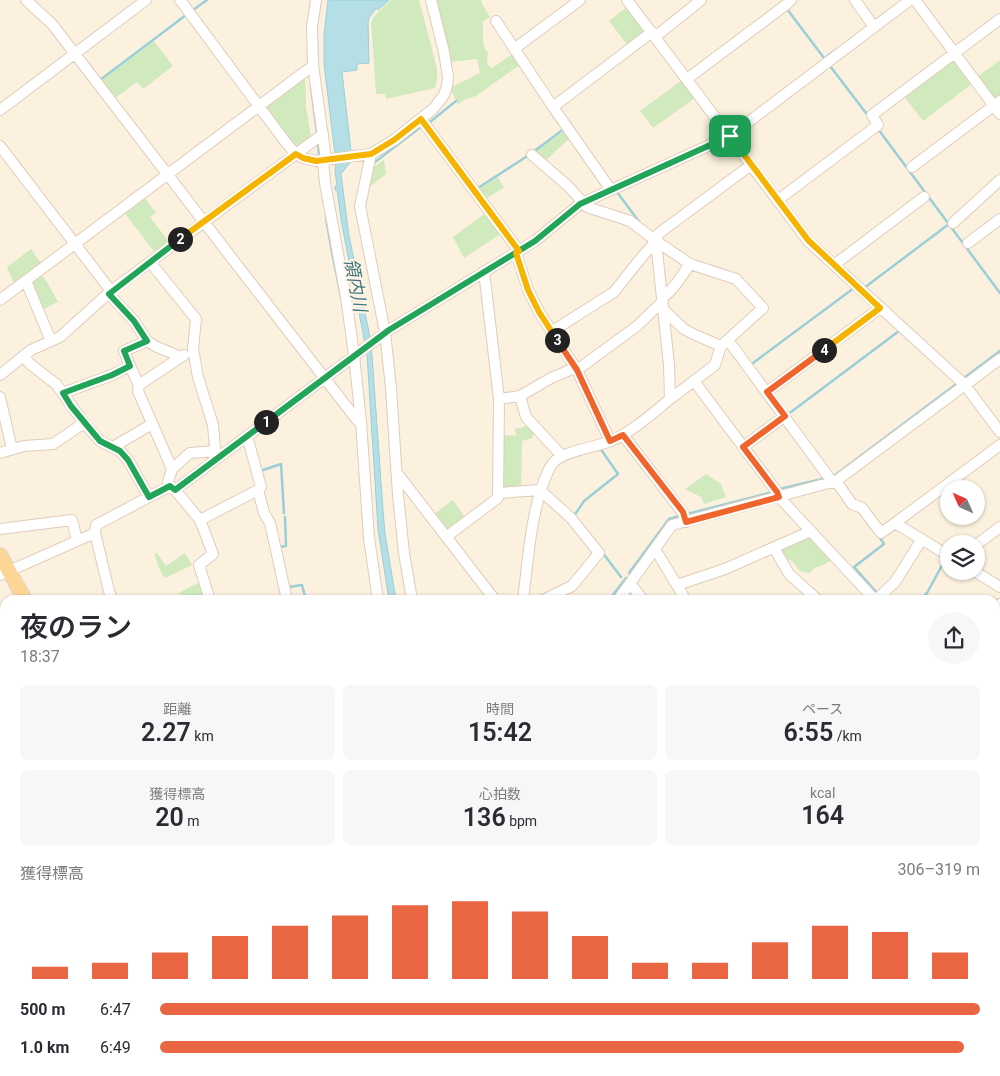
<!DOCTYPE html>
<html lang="ja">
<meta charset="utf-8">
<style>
body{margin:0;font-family:Roboto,"Noto Sans JP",sans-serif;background:#f7f7f7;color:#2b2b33;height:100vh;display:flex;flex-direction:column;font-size:19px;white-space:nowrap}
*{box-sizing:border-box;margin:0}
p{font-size:16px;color:#7c7c81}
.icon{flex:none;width:28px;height:28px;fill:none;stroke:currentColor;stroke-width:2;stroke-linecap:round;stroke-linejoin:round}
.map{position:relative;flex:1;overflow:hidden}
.details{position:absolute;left:0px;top:595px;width:1000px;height:481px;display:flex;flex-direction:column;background:#fff;border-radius:15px 15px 0 0;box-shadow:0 1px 4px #0004}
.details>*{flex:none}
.needle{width:32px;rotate:315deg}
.controls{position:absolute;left:940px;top:480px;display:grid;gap:10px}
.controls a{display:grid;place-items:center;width:45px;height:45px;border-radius:50%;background:#fff;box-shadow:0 1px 4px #0004;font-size:25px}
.pin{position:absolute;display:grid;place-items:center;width:42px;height:42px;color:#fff;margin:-21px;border-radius:10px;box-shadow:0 2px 8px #0006}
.km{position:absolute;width:25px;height:25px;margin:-12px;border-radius:50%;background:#222;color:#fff;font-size:14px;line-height:25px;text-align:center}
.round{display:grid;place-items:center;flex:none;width:52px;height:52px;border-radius:26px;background:#f7f7f7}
.headline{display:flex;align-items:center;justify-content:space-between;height:85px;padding:0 20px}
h1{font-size:28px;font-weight:600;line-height:38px}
.stats{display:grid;grid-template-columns:repeat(3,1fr);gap:8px;height:85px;padding:5px 20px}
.stats div{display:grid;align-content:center;border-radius:8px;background:#f7f7f7;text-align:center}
.stats b{font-size:25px;font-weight:600}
.stats small{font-size:14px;font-weight:400}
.stats p{font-size:14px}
.chart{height:140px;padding:10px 20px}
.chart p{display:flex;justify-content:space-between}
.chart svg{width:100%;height:90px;margin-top:5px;stroke:#ea6541;stroke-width:6}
ul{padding:0 20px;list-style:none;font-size:16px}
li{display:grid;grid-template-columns:80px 60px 1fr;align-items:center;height:38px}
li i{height:12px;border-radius:6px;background:#ea6541}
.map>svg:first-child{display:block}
.industrial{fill:#eae2db}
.green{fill:#d0eabe}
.water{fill:#b4dfe6;stroke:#9acfd8}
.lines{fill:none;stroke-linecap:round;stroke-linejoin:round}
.stream{stroke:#9acfd8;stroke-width:2.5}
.minor-casing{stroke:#e0ccbb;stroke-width:12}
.major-casing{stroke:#ddd6d3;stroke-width:16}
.minor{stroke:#fff;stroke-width:10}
.major{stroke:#fdd695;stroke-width:14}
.split-1-casing{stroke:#fff;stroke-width:10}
.split-2-casing{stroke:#fff;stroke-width:10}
.split-3-casing{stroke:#fff;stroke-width:10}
.split-4-casing{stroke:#fff;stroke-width:10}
.split-5-casing{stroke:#fff;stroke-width:10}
.split-1{stroke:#22a559;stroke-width:6}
.split-2{stroke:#22a559;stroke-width:6}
.split-3{stroke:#f5b400;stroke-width:6}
.split-4{stroke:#f0652b;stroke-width:6}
.split-5{stroke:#f5b400;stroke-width:6}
.labels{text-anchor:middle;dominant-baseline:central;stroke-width:4;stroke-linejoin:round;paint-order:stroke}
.water-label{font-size:18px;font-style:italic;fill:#3d7680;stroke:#fff5e6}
</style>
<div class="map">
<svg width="1000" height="1076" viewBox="0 0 1000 1076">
<rect width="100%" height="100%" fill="#fcf1df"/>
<path class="industrial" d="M1000 608V736L995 732V611Z"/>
<path class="green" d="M391 0H419L437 68V79L435 88 386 99 385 94H376L371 22 375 15Z
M436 0H481L482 4 490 17 483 21V41L484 47 488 53 487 64 492 68 514 53 521 64 476 96 466 99 458 104 451 90 452 87 480 73 477 59 450 62Z
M627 7 647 34 629 47 609 21Z
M154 41 173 66 143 89 137 82 114 99 101 81Z
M952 57 973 83 923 121 903 95Z
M1000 60V99L997 101 977 77Z
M305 75 306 106 311 138 297 149 292 143 263 105Z
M682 80 695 98 653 128 640 111Z
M566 130 571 137 544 162 533 153Z
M384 160 386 174 367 189 370 170Z
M498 177 504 188 486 198 479 189Z
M143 196 156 213 150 217 170 243 156 254 123 211Z
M487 212 502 233 464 258 453 237Z
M31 249 42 265 14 284 7 267Z
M41 274 47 282 58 302 40 311 28 284Z
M530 425 537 433 533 435V438L522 441 521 490 502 491 501 435 520 436 516 435 515 429Z
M706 474 721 484 726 497 704 504 701 497 685 489Z
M453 500 464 516 445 531 433 515Z
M809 535 832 559C826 566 814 565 810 573L800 571 793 562 783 556 779 551Z
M157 553 166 566 185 553 192 565 165 578C159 572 158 563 154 554Z
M201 581 207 600H184L179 593Z"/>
<path class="water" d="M328 0H389L378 10 376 8 369 18 368 23 369 63 357 64V70L342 72 352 160 341 174 349 236 369 332 372 355 383 510 385 534 396 600H389L378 529 367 354 342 225 337 190H335V186H337L335 171 336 162 324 64V35Z"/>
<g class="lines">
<path class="stream" d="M787 9 824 58
M193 10 207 0
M827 56 839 48
M830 66 869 117
M100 80 186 15
M311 86 317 133
M430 122 456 101
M878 129 1000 293
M318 144 319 154
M533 152 564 129
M375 162 422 126
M478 188 529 155
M617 192 640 223
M326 218 332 252 342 301
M864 288 949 224
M753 363 854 288
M964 378 1000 351
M791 412 899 331
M260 471 281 464 284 513
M834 476 955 385
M780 489 826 478
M687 514 773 492
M574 516 584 501 618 474 600 448
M279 547 286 546 285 517
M602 552 621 577
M629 573 669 519 680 516
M289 587 302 585 306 600
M878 594 854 567 884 544 880 538
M609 600 626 578
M920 600 927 593 946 558
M0 987 5 993
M0 1047 5 1043
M64 1071 67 1076
M703 1071 706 1076
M994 1071 998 1076
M319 1076 345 1071"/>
<g class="minor-casing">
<path id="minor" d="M26 0 52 24 244 274 357 420 361 422
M180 0 287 144 296 154 303 158 316 161 371 154 394 140 433 109 444 95 447 86 448 77 444 52 431 0
M316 0 312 27 313 65 326 159
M627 0 808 241 965 385 1000 432
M855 0 874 27
M915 0 1000 114
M496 21 553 107 611 190
M655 37 701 0
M514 49 580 0
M687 79 787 4 791 0
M553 107 652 32
M0 110 146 0
M421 119 519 251
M0 146 111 291
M371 154 360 206 385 332 391 388 398 495 404 553 412 600
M532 155 568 186 587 207 630 221 656 241 690 264 736 279 763 308 721 346 693 334 684 329 664 310
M323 160 325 183 346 297 354 355 361 422 369 538 378 600
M912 167 1000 101
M778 200 878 125 872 115 1000 19
M953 223 1000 180
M968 243 1000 219
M516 253 528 290 539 312 577 370 610 441
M150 262 196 319 193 349 198 377 213 425 216 459
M834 265 924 197
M26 281 51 341
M109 294 134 321 147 341 157 347 181 357
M662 298C674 290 682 275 690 264
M0 300 303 73 313 66
M551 332 614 292 641 258 656 241 658 234 751 165
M728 340 833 483
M23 356 30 364 56 384 84 423
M130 366 124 351 147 341
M577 370 637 326 663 301
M0 375 31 350 60 337 111 291 323 134
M694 381 777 492 779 497 875 600
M139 385 184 355
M767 392 880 308
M63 393 112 375 130 366 139 385 138 391 172 469
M520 396 526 417 562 456
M0 397 12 449
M499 399 520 396 551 378 575 368
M670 399 715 365 721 346
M623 435 683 513 686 522
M247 436 261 487 258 490 264 513 270 523 287 600
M113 447 152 424
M743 447 785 416
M0 453 24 446 53 444 84 423 100 441 120 451 128 460 149 497
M397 473 495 600
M836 481 852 504 862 508 881 533 895 523 1000 445
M170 486 168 482 172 469 190 453 215 451
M175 490 200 520 213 554 199 565 210 600
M498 493 540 490 571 518 599 553 572 586 543 600
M200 520 258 490
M895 523 949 556
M0 529 72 520 77 540
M95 533 109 591 112 600
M446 537 498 498 499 399 484 271
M976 545 1000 527
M774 548 789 574 818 600
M655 549 684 597 681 600
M974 571 1000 587
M0 575 95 533 96 525 170 486 175 490 389 330 535 241 580 204 730 136 910 0
M630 583 643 600
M677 585 725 569 811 531
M523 600C528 560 531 512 546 476 548 471 550 466 554 462 564 451 596 447 611 441 632 432 653 413 670 399L669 365 656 241
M618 600 672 525 836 481 1000 359
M876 600 895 582 922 539
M995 607 1000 604
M0 691 5 687
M995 738 1000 742
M0 788 5 784
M0 793 5 800
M995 850 1000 849
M995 879 1000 885
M0 1056 5 1052
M199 1071 202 1076
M354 1071 356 1076
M428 1071 430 1076
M503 1071 505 1076
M533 1071 535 1076
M557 1071 561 1076
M850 1071 853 1076
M264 1076 273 1071
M386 1076 397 1071
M687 1076 693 1071"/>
</g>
<g class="major-casing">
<path id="major" d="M0 555 25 600
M290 1071 293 1076"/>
</g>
<use href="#minor" class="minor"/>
<use href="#major" class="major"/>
</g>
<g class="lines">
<g class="split-1-casing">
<path id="split-1" d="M266 422 389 330 535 241 580 204 730 136"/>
</g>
<g class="split-2-casing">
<path id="split-2" d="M180 239 109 294 134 321 147 341 124 351 130 366 112 375 63 393 71 406 100 441 120 451 128 460 149 497 170 486 175 490 266 422"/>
</g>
<g class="split-3-casing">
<path id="split-3" d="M180 239 296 154 303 158 316 161 371 154 394 140 421 119 519 251 516 253 528 290 539 312 557 340"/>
</g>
<g class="split-4-casing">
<path id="split-4" d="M557 340 577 370 610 441 623 435 683 512 686 522 779 497 777 492 743 447 785 416 767 392 824 350"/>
</g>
<g class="split-5-casing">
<path id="split-5" d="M730 136 808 240 880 308 824 350"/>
</g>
<use href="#split-1" class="split-1"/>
<use href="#split-2" class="split-2"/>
<use href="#split-3" class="split-3"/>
<use href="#split-4" class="split-4"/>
<use href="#split-5" class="split-5"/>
</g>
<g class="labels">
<g class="water-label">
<text transform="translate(356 285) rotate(79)">領内川</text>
</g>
</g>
</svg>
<div class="controls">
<a><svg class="needle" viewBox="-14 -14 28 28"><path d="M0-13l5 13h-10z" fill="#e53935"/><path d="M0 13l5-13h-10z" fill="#7c7c81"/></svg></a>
<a><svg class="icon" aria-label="layers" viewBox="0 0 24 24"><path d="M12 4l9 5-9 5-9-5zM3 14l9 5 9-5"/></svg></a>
</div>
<div class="pin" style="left:730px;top:136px;background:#1e9e55"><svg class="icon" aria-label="arrive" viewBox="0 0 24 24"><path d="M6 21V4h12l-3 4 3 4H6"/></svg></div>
<b class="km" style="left:266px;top:422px">1</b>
<b class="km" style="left:180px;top:239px">2</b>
<b class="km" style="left:557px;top:340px">3</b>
<b class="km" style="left:824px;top:350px">4</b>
<section class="details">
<div class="headline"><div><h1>夜のラン</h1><p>18:37</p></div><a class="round"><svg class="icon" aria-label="share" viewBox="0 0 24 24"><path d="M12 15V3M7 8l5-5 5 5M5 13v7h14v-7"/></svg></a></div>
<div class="stats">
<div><p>距離</p><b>2.27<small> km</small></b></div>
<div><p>時間</p><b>15:42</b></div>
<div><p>ペース</p><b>6:55<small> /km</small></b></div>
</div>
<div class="stats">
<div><p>獲得標高</p><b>20<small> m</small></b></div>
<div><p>心拍数</p><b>136<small> bpm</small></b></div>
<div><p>kcal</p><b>164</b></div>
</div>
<div class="chart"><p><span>獲得標高</span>306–319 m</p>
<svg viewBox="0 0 160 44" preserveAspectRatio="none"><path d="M5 44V38M15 44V36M25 44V31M35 44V23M45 44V18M55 44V13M65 44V8M75 44V6M85 44V11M95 44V23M105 44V36M115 44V36M125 44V26M135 44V18M145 44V21M155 44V31"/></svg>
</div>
<ul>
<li><b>500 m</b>6:47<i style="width:100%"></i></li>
<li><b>1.0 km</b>6:49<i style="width:98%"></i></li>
</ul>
</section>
</div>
